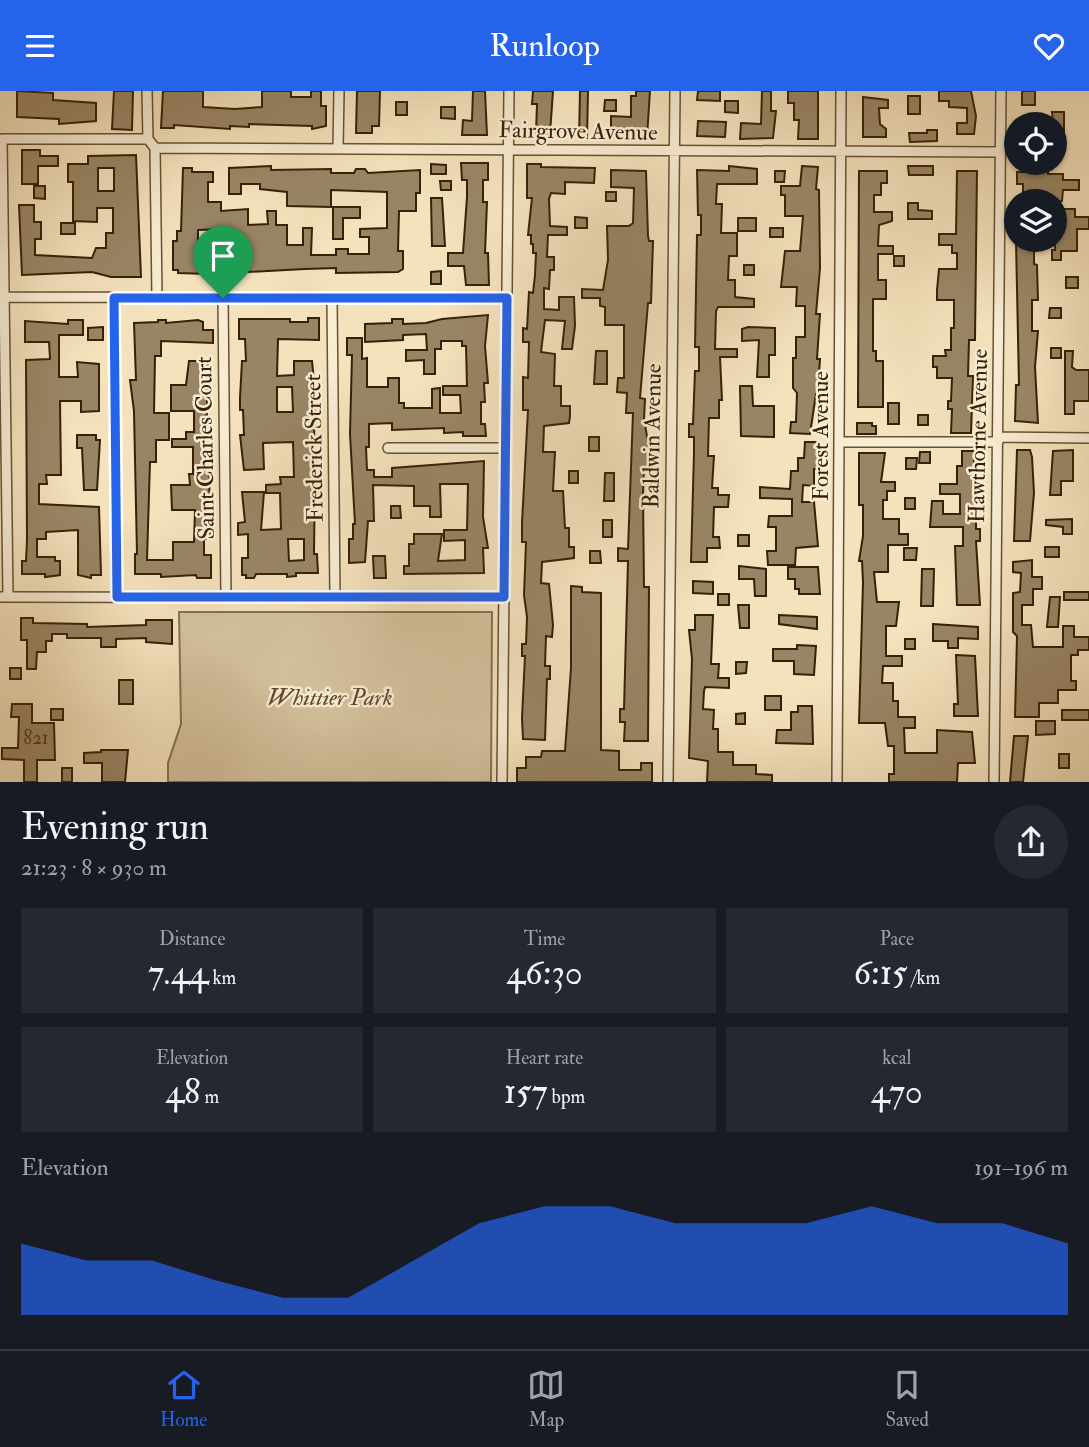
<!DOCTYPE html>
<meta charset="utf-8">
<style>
body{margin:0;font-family:"IM FELL Double Pica",serif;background:#242831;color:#f1f3f6;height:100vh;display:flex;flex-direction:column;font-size:26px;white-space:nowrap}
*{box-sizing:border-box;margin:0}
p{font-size:23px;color:#9ea1a6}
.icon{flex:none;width:38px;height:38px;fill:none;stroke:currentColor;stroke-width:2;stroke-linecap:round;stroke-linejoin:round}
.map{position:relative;height:691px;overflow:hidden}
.drawer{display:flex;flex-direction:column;background:#171b24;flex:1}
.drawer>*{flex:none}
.tools{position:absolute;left:1004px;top:21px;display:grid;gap:14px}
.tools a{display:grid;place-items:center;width:63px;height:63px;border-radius:50%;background:#171b24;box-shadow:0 2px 5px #0004;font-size:35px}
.pin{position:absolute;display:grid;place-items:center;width:60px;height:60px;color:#fff;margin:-72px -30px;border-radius:50% 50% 50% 0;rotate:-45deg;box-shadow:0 0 7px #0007}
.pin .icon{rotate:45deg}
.round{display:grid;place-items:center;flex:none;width:74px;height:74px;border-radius:37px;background:#242831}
.head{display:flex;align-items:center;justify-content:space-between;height:119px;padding:0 21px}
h1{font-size:38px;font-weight:600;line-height:52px}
.metrics{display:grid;grid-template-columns:repeat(3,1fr);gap:10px;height:119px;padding:7px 21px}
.metrics div{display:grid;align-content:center;border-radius:0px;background:#242831;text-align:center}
.metrics b{font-size:35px;font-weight:600}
.metrics small{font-size:19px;font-weight:400}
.metrics p{font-size:19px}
.chart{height:196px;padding:14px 21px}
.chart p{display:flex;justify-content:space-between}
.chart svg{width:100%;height:126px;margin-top:7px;fill:#2563eb;opacity:.7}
header{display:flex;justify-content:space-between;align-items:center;height:91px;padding:0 21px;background:#2563eb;color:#fff;font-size:32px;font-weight:600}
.tabs{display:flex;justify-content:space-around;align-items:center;height:98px;border-top:2px solid #363941;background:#171b24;font-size:19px;color:#9ea1a6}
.tabs a{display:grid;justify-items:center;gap:4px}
.tabs .active{color:#2563eb}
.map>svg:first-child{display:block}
.green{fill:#d4c19d;stroke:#857152;stroke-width:2}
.building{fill:#998565;stroke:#362106;stroke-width:2;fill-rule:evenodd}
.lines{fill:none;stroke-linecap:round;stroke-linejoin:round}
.street-casing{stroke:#665134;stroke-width:12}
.street{stroke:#f8ecd3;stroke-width:9}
.route-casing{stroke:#fff;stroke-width:14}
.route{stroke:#2563eb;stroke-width:9}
.labels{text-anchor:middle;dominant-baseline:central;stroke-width:5;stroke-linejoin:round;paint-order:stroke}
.number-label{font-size:19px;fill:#4f3a1e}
.street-label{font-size:23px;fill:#362106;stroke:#f8ecd3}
.park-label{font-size:23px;font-style:italic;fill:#5e492c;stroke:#f8ecd3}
</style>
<header><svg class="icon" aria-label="menu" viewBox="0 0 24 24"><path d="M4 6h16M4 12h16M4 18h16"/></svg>Runloop<svg class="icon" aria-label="heart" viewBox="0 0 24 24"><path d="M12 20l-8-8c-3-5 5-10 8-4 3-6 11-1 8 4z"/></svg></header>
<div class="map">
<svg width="1089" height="691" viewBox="0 0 1089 691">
<rect width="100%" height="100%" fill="#f4e2bc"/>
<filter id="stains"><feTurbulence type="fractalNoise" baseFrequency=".00286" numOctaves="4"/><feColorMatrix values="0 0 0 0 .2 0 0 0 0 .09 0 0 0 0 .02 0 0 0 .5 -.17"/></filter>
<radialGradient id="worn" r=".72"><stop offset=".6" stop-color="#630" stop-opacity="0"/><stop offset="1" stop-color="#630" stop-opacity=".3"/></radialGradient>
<path class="green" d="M179 521H492L491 691H168V672L181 633Z"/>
<path class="building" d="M17 0 53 2V9L96 12V30L59 33V28L17 26Z
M114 0H133L132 39 112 38Z
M163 0H203V16L235 18 262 16V0H291V6H311V0H321V15H326V35L312 38V35L249 33V36L230 35V38L174 34V37H161Z
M357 0H380L379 35H372V42H356Z
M473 0H485L487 44H462L463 29 472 30Z
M533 0H553L550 43 536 42 537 13H532Z
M580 0H588L587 47H579Z
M636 0H650L647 46H628V39L611 38V25L631 26V5H636Z
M698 0H720V10L697 9Z
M762 0H771V20H776L773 47 740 48 741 32 761 33Z
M788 0H818V48H798L799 29H794V12H788Z
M939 0H971L976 25 974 43H957V32H967V17L949 16V10H939Z
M1022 0H1035V14H1022Z
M908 5H920V23H908Z
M863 6 888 9V17H879L880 33 886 38V46H863Z
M605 9H616V20H604Z
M725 10H738V22L725 21Z
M396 11H407V24H396Z
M441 16H455V28L441 27Z
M1052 21H1064V53H1055Z
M698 30 726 31 725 46 697 45Z
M927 39H937V50L910 51 909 42H927Z
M22 59H40V65H58V75H38V93H22Z
M136 64 141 186H111L92 181 22 184 19 114H34V131H41V148H35V164L92 167 96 157H106V142H113V117H97V131L73 130V91H68V73H88V65ZM98 77H114V100H98Z
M461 72H488V89H483V111H487L485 162H488L489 194H466L464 175H448V162H463L467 106V89H462Z
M1048 72V83H1063V89H1079V99H1063L1062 110H1023V93H1017V81H1025V73Z
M431 73 446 74V83H431Z
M527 73H541V76L595 77 594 92 565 91V103L551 102 549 108 550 135 567 136V144H548L547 166H554V179H550L549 198 544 197V218L559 219V206H574L575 235 572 258H562L565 230 545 229 541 261 555 263 554 295H561V315H570V325L569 332 544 335 543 361H555L553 400H563L565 437H569V456H574V467L542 471 541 492 549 493 553 534 552 546 546 545 545 575H550V588H547L545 649 523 648 522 627 525 565H522V553H526L527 526 524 504 526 451H522V432L528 319H523V286L528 287 529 251H523V237L527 238 529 201 533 202 535 184 536 162H533V153H531V144H528L532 107H527Z
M271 75V79L331 78V82H354L356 78H365L368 82 420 79V102H416V120H399L398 160H403V178L398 181 336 182V177L305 178 210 183 178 182V179H173V150H177V140H181L183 77H192V81H213V91H208V111H221V120L248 118V134L268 133 267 120H276V134H287V154H303V137H312L311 164H336V158H348V163H369V146H360V138L387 137V101L331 99V116L287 115V101L260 98V93H241V103H229V77ZM231 138V160L198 157V139Z
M729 75 757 78V93H717L716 113H722L721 142H737V165H729L728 189H735V206L754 208V216H718L716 220 715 258H737V266H720L722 309H719V327H709L708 365H714L712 397H718V404H729L728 416H714L713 446H719L720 457H707V471H691L694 361V346H689V333H693L695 280H699V256H695L697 144H701V124H698L697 79 729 80Z
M802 75 818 76 816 98 819 99 820 177 816 223H820L817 268H820L819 283 810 343 790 342 791 331H796L797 302 793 297V267H796V246H805V215H796L797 196H781L785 160H800L803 125H785V104H781V95H800Z
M908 75H933V84H909Z
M611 79 646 80 648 145 649 150H653L651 212H648L640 307 645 308 644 328 650 363 649 376H644L643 404 644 496H649L648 650H624L625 631H620V618H624L628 470H618V457L628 458 633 322H626L627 302 617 301 618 287H624V234H605V216L600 215V207H582V198L603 199 608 169 607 135H629L633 132 634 97 611 96Z
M775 80H785L784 91H775Z
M859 80H887V92H881V104H874V121H892V130L879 134 878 155H893V163H878V189H886V208H873V260H876V270H883V316H858Z
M957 80H977L975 249H969L968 285H973L971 342H951L952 318H948V310H951L952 287H937V276H933V265H946L945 259H951V237H954V209H937V199L939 178H957V162H952V154H939V143H956Z
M440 90H451V99H441Z
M34 95H45V108L34 107Z
M606 101H616V110H606Z
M431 107H442L445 155H432Z
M908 112H918V119L932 120V128H908Z
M333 116H360V127H343V148H333Z
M1055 118H1075V126H1089V138H1077V160H1061V169H1052V159H1055Z
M575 126 587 127V137H575Z
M738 127H756V140H738Z
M61 132H75V143H61Z
M770 137H783V146H770Z
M1016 150 1034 153V173L1037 174 1038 209H1032V240H1038L1035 276 1038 332 1015 330 1016 294H1019Z
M894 165H904V175H894Z
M744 174H754V184H744Z
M441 180V193H431V181Z
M1066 186H1078V197H1066Z
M1050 217H1061V227H1049Z
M488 224 485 255 488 292H484L485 311H481V333H485L486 345H463V341L444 342V337L392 339V332L369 333V356H366L367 379H374V386H392V377L484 370 483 426 488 457H483L484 482 404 483V475H409V453H414V443H442L438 470 465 469V449L444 450V439H467L468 393H440L441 426H430V415H414V395L373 394 374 430H368L365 471 349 472V448H353V433H355L350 343 352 264H347V247H362V268L367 267V296H388V287H399V312H404V317H432V298L440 297V322H461L460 304H443V295H467L466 255H462V250H441V258H435V283H424V269L406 270V259H427L426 243 403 244V249L365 251V233L392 232V228H403V233L426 232 442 228Z
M308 227H319V249L278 248 277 285 294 284V270H312L315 300 314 352H311L312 377 315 379 314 463H317L318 482H296V485L287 486V483H256L254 487H246V484H242V467H248V443L238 444V432L245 431 242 401H264L261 439 281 438 280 402H266V394L281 393 280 386H294L293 351 263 352 264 378 244 379 240 344H244L243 319H240V307L242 270H246L245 248H239V228H290V231H308ZM277 296H292L293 321H277ZM288 448H304V469L289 470Z
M68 229H83V244H59V286H78L77 271 99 273V320L81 321V310H60L61 384H46L47 393H39V413L99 416 101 484H91V487L78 484V439L46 441V448H37V466H55V470H60V484L45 486V483H22V470H26L27 449 26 269 50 268 49 251H25V230L68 233Z
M158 229H166V232L198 229 203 231V239H213V252L161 250V265H155L154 322H169V349H156V371H150L147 469H173V451H194L195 419H172L171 394H190L189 383H193V356H172V348H186V341H194V320H171V294H186L189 270H208L206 361H209L210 448H204V464H211V487H197L196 484 161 486V483H135V463H137L134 320 130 289H136L134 232 158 231Z
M103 236V249H88V237Z
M748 236 775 237V264H769V286H757L759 249 742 250V238Z
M1051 257H1061V267H1051Z
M596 260H607V293H594Z
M1065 260H1073L1072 276 1076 279H1089V310H1074V323H1065Z
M740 295H752L753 315H774V346L741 345Z
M888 312H899V333H888Z
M918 324H928V334H918Z
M857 332H872V335H876V343H857Z
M77 344H96V349H100L97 399H84L82 357H77Z
M589 346H599V360H589Z
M805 351H820L821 378H814V395L803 394 802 411H814L818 455 796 457 795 474H768L767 460H776V436H768L769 425H792V408L760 407V396L790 398 791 380H798V367H804Z
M1017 359H1030L1032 366 1034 402 1030 450H1014Z
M1073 359V390H1061V404H1050L1053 360Z
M962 360H974V407L980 411V419H976V438H980V450H976L980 514H957L955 455H963V436H930L932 410H943V423H960V403H940V393H957V375H962Z
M920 361H930V372H919Z
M859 362H885L881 391H895V400H887V409H883V428H899V443H908V454H888V481H874L877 511H899L896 535H886V565H902V575H883L882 592H893V610H898V626H915V637H904L905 662H937V639L972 641 975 672H958L957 691H889V683H894V655H888L885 632H859L863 491 862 470H859L863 445V414H859Z
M906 367H917L916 378H906Z
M569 380H578V392H569Z
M605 382H614V410H604Z
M905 407H915V418H905Z
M391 415H400L401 427H391Z
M1072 428V443H1063V436L1046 434V429Z
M603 429H612V446H603Z
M738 444H749V455H738Z
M1045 456H1059V466H1045Z
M904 457H917L916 469H904Z
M590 460H600L601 472H590Z
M373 465H385L386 487H374Z
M1032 469V486H1042V498H1033V514H1022V534H1031L1033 556H1063V535H1074V546H1089V559H1078V564H1071V590H1076V599H1058V612H1039V626H1015L1017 545 1013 541V502L1020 501 1021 482 1013 481V471Z
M739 475 766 478V505H755L754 488H739Z
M788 476H818L820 503H799V498H795V488H788Z
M922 478H934L933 515H921Z
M693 490 713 491V503L693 502Z
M571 495 582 496V501L601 502V659L619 660V679H641V672H652V691H517V677H526V666H541L542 660H565L571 577Z
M1064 501H1089V509H1064Z
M718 503H729V514H718Z
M1050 506H1060L1058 536H1047Z
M738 514H749V537H740Z
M695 524H713L711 573H719L718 587H729V597L705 596 704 600 703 618 714 619 713 638H718V661H733V674H756V683L772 684V691H707L708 670 689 667 692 568 689 539H695Z
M779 524 817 526V538L779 533Z
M21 527H33V532L87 533V536L146 534V529H172V553L146 551V547L116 548V556H101V547H67V543H52V550H46V561H37L36 578H27V549H21Z
M933 533 978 536V548L958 547V557H948V550H933Z
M905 548H915V558H905Z
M797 554 816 555 814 584 794 583V570H773V558H797Z
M956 564 975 565 978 625H954V613H958Z
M736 571H747L746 582 736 583Z
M10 577H21V588H10Z
M119 589H133V613H119Z
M765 605H781V619H765Z
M12 613H32V632H54L55 669H37V691H24V669L2 668V657H18L19 626H11Z
M798 615H812L813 653 776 652 777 639H791V621H798Z
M51 618H63V629H51Z
M1062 619H1089V629H1062Z
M745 622V633H736V623Z
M1036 630H1055V643L1036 644Z
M1014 645H1028L1023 691H1010Z
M101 659H128L125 691H102V672H84V662L101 661Z
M1059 663H1069V677H1059Z
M62 677H72V691H62Z"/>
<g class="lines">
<g class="street-casing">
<path id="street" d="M147 0 148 48 155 57 157 207
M155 57 1000 61
M338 57 339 0
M2 206 507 207
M114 207 117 506
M223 207 226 506
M332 208 335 506
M998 346 1089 347
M839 351H998
M388 357H506
M0 506 504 507
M8 506 2 48H148
M502 691 509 0
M668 691 675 0
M837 691 841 0
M994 691 1001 0"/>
</g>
<use href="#street" class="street"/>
</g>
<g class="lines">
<g class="route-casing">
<path id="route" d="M114 207H507L504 506H117Z"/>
</g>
<use href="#route" class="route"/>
</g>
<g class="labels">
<g class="number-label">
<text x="36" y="647">821</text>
</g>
<g class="street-label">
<text transform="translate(578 40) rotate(1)">Fairgrove Avenue</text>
<text transform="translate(652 345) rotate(-89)">Baldwin Avenue</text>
<text transform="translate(820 345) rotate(-90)">Forest Avenue</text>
<text transform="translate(978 345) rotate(-89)">Hawthorne Avenue</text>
<text transform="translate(205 357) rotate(-91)">Saint Charles Court</text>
<text transform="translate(314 357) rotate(-91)">Frederick Street</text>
</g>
<g class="park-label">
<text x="330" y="606">Whittier Park</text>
</g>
</g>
<rect width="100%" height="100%" filter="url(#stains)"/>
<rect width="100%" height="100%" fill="url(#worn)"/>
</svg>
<div class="tools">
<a><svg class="icon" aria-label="locate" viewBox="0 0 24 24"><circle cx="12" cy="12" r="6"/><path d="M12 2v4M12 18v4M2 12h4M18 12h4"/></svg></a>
<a><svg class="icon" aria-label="layers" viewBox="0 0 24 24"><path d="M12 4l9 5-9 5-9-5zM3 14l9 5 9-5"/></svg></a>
</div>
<div class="pin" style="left:223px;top:207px;background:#1e9e55"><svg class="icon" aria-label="arrive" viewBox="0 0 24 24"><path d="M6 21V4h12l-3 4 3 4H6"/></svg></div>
</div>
<section class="drawer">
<div class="head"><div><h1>Evening run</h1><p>21:23 · 8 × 930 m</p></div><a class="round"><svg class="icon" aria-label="share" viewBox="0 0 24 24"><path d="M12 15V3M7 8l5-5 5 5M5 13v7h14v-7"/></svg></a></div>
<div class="metrics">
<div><p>Distance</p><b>7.44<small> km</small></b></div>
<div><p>Time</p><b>46:30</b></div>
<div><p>Pace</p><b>6:15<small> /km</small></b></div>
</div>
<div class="metrics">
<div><p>Elevation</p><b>48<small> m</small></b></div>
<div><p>Heart rate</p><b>157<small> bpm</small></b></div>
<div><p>kcal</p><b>470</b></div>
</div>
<div class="chart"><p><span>Elevation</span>191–196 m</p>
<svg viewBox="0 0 160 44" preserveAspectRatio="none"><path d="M0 44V19L10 25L20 25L30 32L40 38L50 38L60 25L70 12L80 6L90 6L100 12L110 12L120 12L130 6L140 12L150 12L160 19V44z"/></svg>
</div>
</section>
<nav class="tabs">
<a class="active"><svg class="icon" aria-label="home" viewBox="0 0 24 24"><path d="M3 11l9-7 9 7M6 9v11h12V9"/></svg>Home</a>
<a><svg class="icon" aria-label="map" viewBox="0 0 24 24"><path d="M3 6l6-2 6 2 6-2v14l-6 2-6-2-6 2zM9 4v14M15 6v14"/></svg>Map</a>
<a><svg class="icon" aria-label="saved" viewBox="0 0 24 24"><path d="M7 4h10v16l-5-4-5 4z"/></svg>Saved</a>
</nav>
